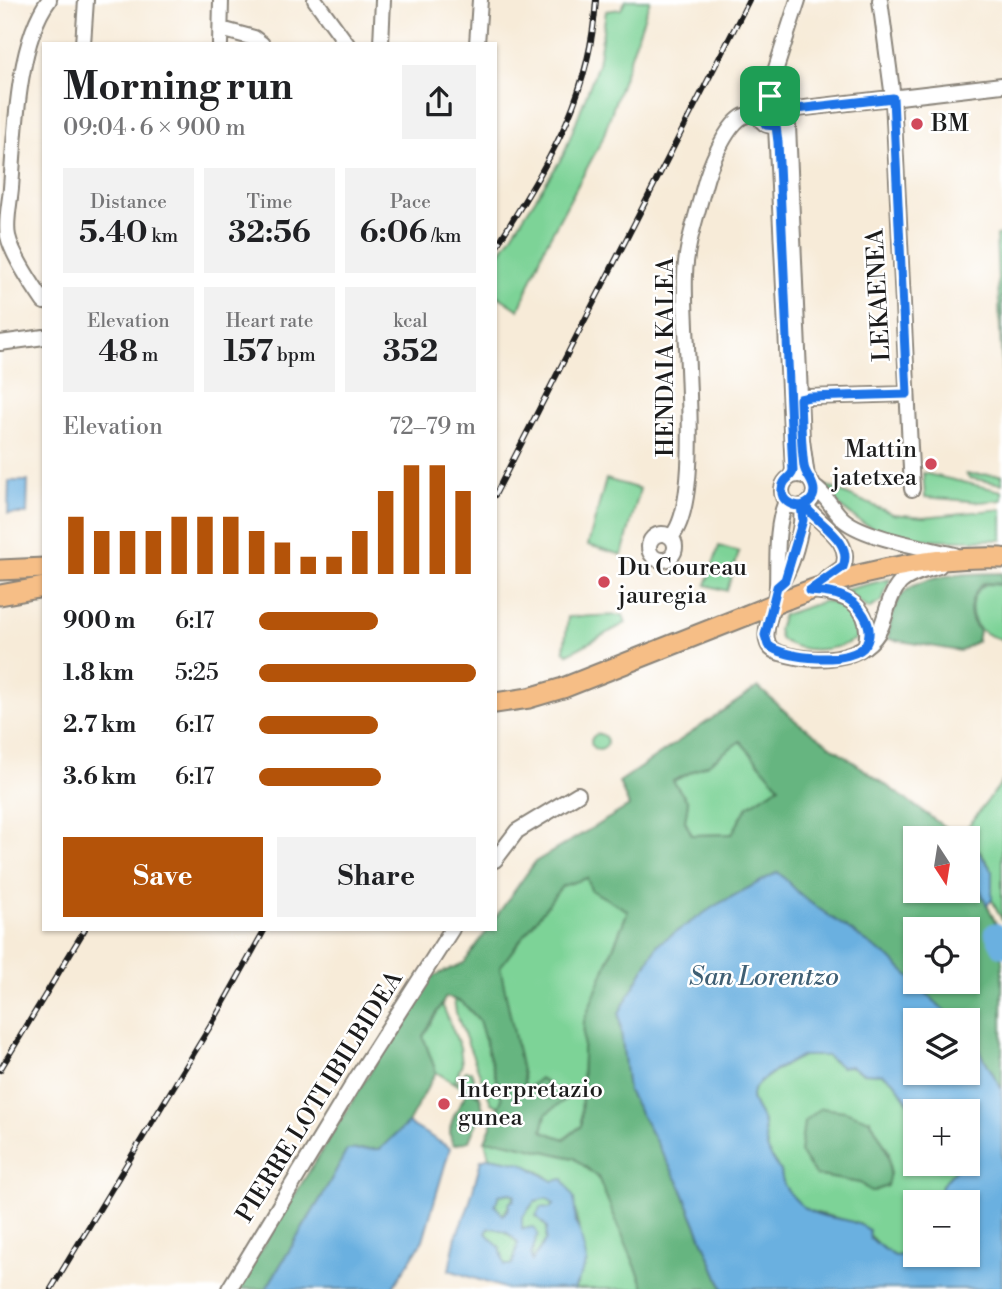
<!DOCTYPE html>
<meta charset="utf-8">
<style>
body{margin:0;font-family:"Libre Bodoni",serif;background:#f2f2f2;color:#202124;height:100vh;display:flex;flex-direction:column;font-size:26px;white-space:nowrap}
*{box-sizing:border-box;margin:0}
p{font-size:23px;color:#757577}
.icon{flex:none;width:38px;height:38px;fill:none;stroke:currentColor;stroke-width:2;stroke-linecap:round;stroke-linejoin:round}
.map{position:relative;flex:1;overflow:hidden}
.details{position:absolute;left:42px;top:42px;width:455px;height:889px;display:flex;flex-direction:column;background:#fff;border-radius:0px;box-shadow:0 2px 5px #0004}
.details>*{flex:none}
.needle{width:46px;rotate:168deg}
.buttons{position:absolute;left:903px;top:826px;display:grid;gap:14px}
.buttons a{display:grid;place-items:center;width:77px;height:77px;border-radius:0px;background:#fff;box-shadow:0 2px 5px #0004;font-size:35px}
.pin{position:absolute;display:grid;place-items:center;width:60px;height:60px;color:#fff;margin:-30px;border-radius:14px;box-shadow:0 4px 10px #0006}
.round{display:grid;place-items:center;flex:none;width:74px;height:74px;border-radius:0px;background:#f2f2f2}
.overview{display:flex;align-items:center;justify-content:space-between;height:119px;padding:0 21px}
h1{font-size:38px;font-weight:800;line-height:52px}
.figures{display:grid;grid-template-columns:repeat(3,1fr);gap:10px;height:119px;padding:7px 21px}
.figures div{display:grid;align-content:center;border-radius:0px;background:#f2f2f2;text-align:center}
.figures b{font-size:30px;font-weight:800}
.figures small{font-size:19px;font-weight:400}
.figures p{font-size:19px}
.chart{height:196px;padding:14px 21px}
.chart p{display:flex;justify-content:space-between}
.chart svg{width:100%;height:126px;margin-top:7px;stroke:#b45309;stroke-width:6}
.button{display:flex;gap:14px;margin-top:auto;padding:14px 21px}
.button a{flex:1;height:80px;border-radius:0px;background:#b45309;color:#fff;font-size:28px;font-weight:800;line-height:80px;text-align:center}
.button a+a{background:#f2f2f2;color:#202124}
ul{padding:0 21px;list-style:none;font-size:23px}
li{display:grid;grid-template-columns:112px 84px 1fr;align-items:center;height:52px}
li i{height:18px;border-radius:9px;background:#b45309}
.map>svg:first-child{display:block}
.green{fill:#7dd397;stroke:#4c785a;stroke-width:2;fill-rule:evenodd}
.forest{fill:#66b580;stroke:#41684e;stroke-width:2;fill-rule:evenodd}
.water{fill:#6ab0e0;stroke:#43667e;stroke-width:2;fill-rule:evenodd}
.lines{fill:none;stroke-linecap:round;stroke-linejoin:round}
.river{stroke:#6ab0e0;stroke-width:21}
.minor-casing{stroke:#8a847a;stroke-width:18}
.major-casing{stroke:#8a847a;stroke-width:23}
.minor{stroke:#fff;stroke-width:14}
.major{stroke:#f6be86;stroke-width:19}
.rail-casing{stroke:#1c1c1c;stroke-width:6}
.rail{stroke:#fff;stroke-width:3.5;stroke-dasharray:10;stroke-linecap:butt}
.major-bridge-casing{stroke:#8a847a;stroke-width:23;stroke-linecap:butt}
.major-bridge{stroke:#f6be86;stroke-width:19}
.route-casing{stroke:#fff;stroke-width:14}
.route{stroke:#1a73e8;stroke-width:9}
.poi-dot{fill:#d1495b;stroke:#fff;stroke-width:2.5}
.labels{text-anchor:middle;dominant-baseline:central;stroke-width:5;stroke-linejoin:round;paint-order:stroke}
.poi-label{font-size:24px;fill:#1c1c1c;stroke:#fff;text-anchor:start}
.street-label{font-size:24px;fill:#1c1c1c;stroke:#fff}
.water-label{font-size:26px;font-style:italic;fill:#3f5f74;stroke:#fff}
</style>
<div class="map">
<svg width="1002" height="1289" viewBox="0 0 1002 1289">
<rect width="100%" height="100%" fill="#fff"/>
<filter id="ink" filterUnits="userSpaceOnUse"><feTurbulence type="fractalNoise" baseFrequency=".0143" numOctaves="2"/><feDisplacementMap in="SourceGraphic" scale="14" xChannelSelector="R" yChannelSelector="G"/><feConvolveMatrix kernelMatrix="1 2 1 2 8 2 1 2 1" color-interpolation-filters="sRGB"/></filter>
<filter id="wash" filterUnits="userSpaceOnUse"><feTurbulence type="fractalNoise" baseFrequency=".00686" numOctaves="4" result="noise"/><feDisplacementMap in="SourceGraphic" scale="28" xChannelSelector="R" yChannelSelector="G"/><feGaussianBlur stdDeviation="1.57" result="paint"/><feColorMatrix in="noise" values="0 0 0 0 0 0 0 0 0 0 0 0 0 0 0 0 0 1.4 0 .05"/><feComposite in="paint" operator="in"/></filter>
<g filter="url(#wash)">
<rect width="100%" height="100%" fill="#f7ebd8"/>
<path class="green" d="M626 0H650L602 140 545 246 519 310 495 294V261L563 156 598 64 606 11 621 9Z
M1002 234V373L996 235Z
M923 473 1002 491V500L980 502 925 497Z
M966 474 1002 475V484L969 478Z
M606 479 640 489 622 555 588 545Z
M827 486 893 514 924 517 1002 509V540C960 539 916 544 876 529 855 522 838 505 824 489Z
M719 546 739 552 727 591 706 585Z
M890 579 882 601 868 609 845 590Z
M986 584 1002 585V640C997 638 990 636 985 633 967 622 967 594 986 584Z
M825 601C847 606 864 614 856 639 833 652 802 654 780 639L778 629 783 615Z
M623 615 626 623 568 654 564 650 568 617Z
M591 742a8 8 0 1 1 16 0a8 8 0 1 1-16 0Z
M740 741 779 786 747 807 732 834 691 835 685 821 688 802 673 781 708 764Z
M1002 782V920L992 900V870L979 850 963 833Z
M587 877 591 890 628 910 584 1021 581 1126 564 1139 542 1131 546 1114 565 1098 526 1091 500 967 562 885Z
M454 999 462 1002 479 1020 502 1099 499 1107 491 1103 456 1013Z
M442 1004 460 1047 462 1064 454 1083 436 1072 423 1036Z
M802 1056H827L834 1062 850 1066 863 1073 882 1074 894 1081 908 1102 927 1111H915V1164H961L942 1185 939 1202H915V1247L907 1255 894 1256 877 1244 860 1224 805 1210 782 1185 781 1171C768 1158 765 1143 764 1126 763 1115 752 1107 752 1095 752 1082 790 1062 802 1056ZM870 1119 889 1152 890 1175 871 1192 860 1183 815 1175Z
M466 1071H471L480 1097 456 1084Z
M485 1141H500L574 1158 598 1177 645 1289H574C583 1277 582 1249 580 1234 579 1225 576 1223 576 1213 569 1203 562 1189 552 1181 536 1166 510 1160 489 1157Z
M510 1193 516 1195 503 1215 495 1205 499 1195Z
M547 1198 554 1203 550 1208 546 1240 532 1262 531 1255 538 1234 522 1229V1218L535 1201Z
M489 1228C503 1228 509 1233 518 1244L513 1265H505L486 1233Z"/>
<path class="forest" d="M1002 573V584L983 583C969 598 965 615 979 631L977 641 960 651 888 639C890 625 892 608 901 596 920 572 973 574 1002 573Z
M758 687 796 721 953 833 956 838H915V891H968V864L1002 936V1090L974 1040 968 1033V1020H954L891 959 805 899 778 873 658 944 619 1013 628 1091 679 1183 723 1289H645L598 1177 574 1158 500 1141H485L502 1099 479 1020 462 1002 446 997 423 1036 436 1072 408 1123 380 1149 347 1150 324 1193 266 1289H237L427 979 464 963 488 929H495V918L535 862 629 806 619 782ZM740 741 779 786 747 807 732 834 692 835 685 821 688 802 673 781 708 764ZM587 878 591 890 628 911 584 1021 581 1126 565 1139 542 1131 546 1114 566 1099 540 1078 526 1090 500 967 562 886ZM915 929H968V982H915Z
M468 1090 480 1097 483 1109 469 1141 454 1145C442 1129 460 1105 468 1090Z
M821 1108 845 1111 870 1120C884 1143 895 1158 887 1186L871 1192 860 1183 815 1175 800 1152 804 1122Z"/>
<path class="water" d="M9 481H28L27 514H8Z
M968 838 992 870V900L987 905 968 864Z
M778 872 805 899 891 959 954 1020H915V1073H968V1033L974 1040 1002 1090V1289H723L679 1183 628 1091 619 1013 658 944 716 905ZM802 1056H827L841 1067 850 1066 863 1073 882 1074 894 1081 908 1102 927 1111H968V1164H961L942 1185 939 1202H968V1255H915V1247L907 1255 894 1256 870 1239 869 1230C843 1212 819 1225 795 1199 786 1189 782 1184 781 1171 768 1158 765 1143 764 1126 763 1115 752 1107 752 1096 751 1082 790 1062 802 1056Z
M408 1123 450 1148 423 1240 392 1289H266L324 1193 347 1150 380 1149Z
M489 1157 522 1163 553 1181 563 1179 574 1198 576 1224 580 1232 587 1262 574 1289H507L449 1270 456 1236 468 1208 481 1160ZM510 1193 515 1195 514 1200 510 1202 508 1210 503 1215 495 1205 499 1195ZM547 1198 554 1204 550 1208 541 1207 536 1216 547 1227 546 1240 532 1261 531 1255 538 1234 533 1227 522 1229V1218L535 1201ZM489 1228C503 1228 509 1233 518 1243L512 1265H505L500 1248 486 1233Z"/>
<g class="lines">
<path class="river" d="M995 933 1002 947"/>
</g>
</g>
<g filter="url(#ink)">
<g class="lines">
<g class="minor-casing">
<path id="minor" d="M315 0 347 44
M880 0 893 98 912 489
M221 29 254 38 262 44
M83 44 86 0
M220 44 221 0
M381 44 383 0
M477 44 480 0
M758 111a15 15 0 1 1 30 0a15 15 0 1 1-30 0Z
M764 98 770 87 798 0
M788 110 1002 85
M786 118 788 126 802 440 807 477
M776 126 793 470 791 476
M44 302C33 286 12 255 8 236 5 222 10 202 11 188 15 135 17 42 49 0
M0 343 44 337
M800 399 809 397 907 394
M782 491a16 16 0 1 1 32 0a16 16 0 1 1-32 0Z
M814 487C827 495 832 510 844 520 866 538 926 548 955 555
M786 501C775 528 778 559 777 586 777 598 771 611 768 623 765 636 765 649 780 653 812 663 865 663 881 627 887 613 889 595 900 583 910 573 927 570 939 566
M805 505C818 524 854 540 843 567L825 580
M649 547a13 13 0 1 1 26 0a13 13 0 1 1-26 0Z
M671 537C705 501 682 329 685 275 686 245 697 215 704 187 709 167 725 128 742 117 746 115 752 114 757 112
M777 587C792 572 804 527 801 506
M813 591C846 594 873 605 866 644
M495 860 517 831 578 794
M229 1289 358 1076 452 929"/>
</g>
<g class="major-casing">
<path id="major" d="M0 570 44 568
M0 595 44 587
M787 599C857 571 926 556 1002 558
M495 703 529 698 563 688 745 616"/>
</g>
<use href="#minor" class="minor"/>
<use href="#major" class="major"/>
<g class="rail-casing">
<path id="rail" d="M495 249C547 163 589 104 596 0
M495 495 749 0
M0 1070 85 929
M51 1289 214 1020 265 929"/>
</g>
<use href="#rail" class="rail"/>
<g class="major-bridge-casing">
<path id="major-bridge" d="M745 616 787 599"/>
</g>
<use href="#major-bridge" class="major-bridge"/>
</g>
</g>
<g class="lines" filter="url(#ink)">
<g class="route-casing">
<path id="route" d="M770 96 761 101 757 112 766 125 776 126 778 142 793 471C791 478 785 478 783 485 778 500 792 508 804 505 817 524 854 540 843 567L809 591C819 592 831 592 841 596 859 602 876 626 866 644 854 666 783 659 768 645L765 635 777 587 785 580 803 520 801 506C808 504 814 499 814 491 814 481 805 475 804 466 801 444 801 421 800 399L809 397 907 394 893 98 788 110 783 99 770 96"/>
</g>
<use href="#route" class="route"/>
</g>
<g class="poi-dot">
<circle cx="917" cy="124" r="7"/>
<circle cx="931" cy="464" r="7"/>
<circle cx="604" cy="582" r="7"/>
<circle cx="444" cy="1104" r="7"/>
</g>
<g class="labels">
<g class="poi-label">
<text x="931" y="124">BM</text>
<text x="917" y="450" text-anchor="end">Mattin<tspan x="917" dy="28">jatetxea</tspan></text>
<text x="618" y="568">Du Coureau<tspan x="618" dy="28">jauregia</tspan></text>
<text x="458" y="1090">Interpretazio<tspan x="458" dy="28">gunea</tspan></text>
</g>
<g class="street-label">
<text transform="translate(879 295) rotate(-93)">LEKAENEA</text>
<text transform="translate(666 357) rotate(-90)">HENDAIA KALEA</text>
<text transform="translate(320 1097) rotate(-58)">PIERRE LOTI IBILBIDEA</text>
</g>
<g class="water-label">
<text x="764" y="977">San Lorentzo</text>
</g>
</g>
</svg>
<div class="buttons">
<a><svg class="needle" viewBox="-14 -14 28 28"><path d="M0-13l5 13h-10z" fill="#e53935"/><path d="M0 13l5-13h-10z" fill="#757577"/></svg></a>
<a><svg class="icon" aria-label="locate" viewBox="0 0 24 24"><circle cx="12" cy="12" r="6"/><path d="M12 2v4M12 18v4M2 12h4M18 12h4"/></svg></a>
<a><svg class="icon" aria-label="layers" viewBox="0 0 24 24"><path d="M12 4l9 5-9 5-9-5zM3 14l9 5 9-5"/></svg></a>
<a>+</a>
<a>−</a>
</div>
<div class="pin" style="left:770px;top:96px;background:#1e9e55"><svg class="icon" aria-label="arrive" viewBox="0 0 24 24"><path d="M6 21V4h12l-3 4 3 4H6"/></svg></div>
<section class="details">
<div class="overview"><div><h1>Morning run</h1><p>09:04 · 6 × 900 m</p></div><a class="round"><svg class="icon" aria-label="share" viewBox="0 0 24 24"><path d="M12 15V3M7 8l5-5 5 5M5 13v7h14v-7"/></svg></a></div>
<div class="figures">
<div><p>Distance</p><b>5.40<small> km</small></b></div>
<div><p>Time</p><b>32:56</b></div>
<div><p>Pace</p><b>6:06<small> /km</small></b></div>
</div>
<div class="figures">
<div><p>Elevation</p><b>48<small> m</small></b></div>
<div><p>Heart rate</p><b>157<small> bpm</small></b></div>
<div><p>kcal</p><b>352</b></div>
</div>
<div class="chart"><p><span>Elevation</span>72–79 m</p>
<svg viewBox="0 0 160 44" preserveAspectRatio="none"><path d="M5 44V24M15 44V29M25 44V29M35 44V29M45 44V24M55 44V24M65 44V24M75 44V29M85 44V33M95 44V38M105 44V38M115 44V29M125 44V15M135 44V6M145 44V6M155 44V15"/></svg>
</div>
<ul>
<li><b>900 m</b>6:17<i style="width:55%"></i></li>
<li><b>1.8 km</b>5:25<i style="width:100%"></i></li>
<li><b>2.7 km</b>6:17<i style="width:55%"></i></li>
<li><b>3.6 km</b>6:17<i style="width:56%"></i></li>
</ul>
<div class="button"><a>Save</a><a>Share</a></div>
</section>
</div>
